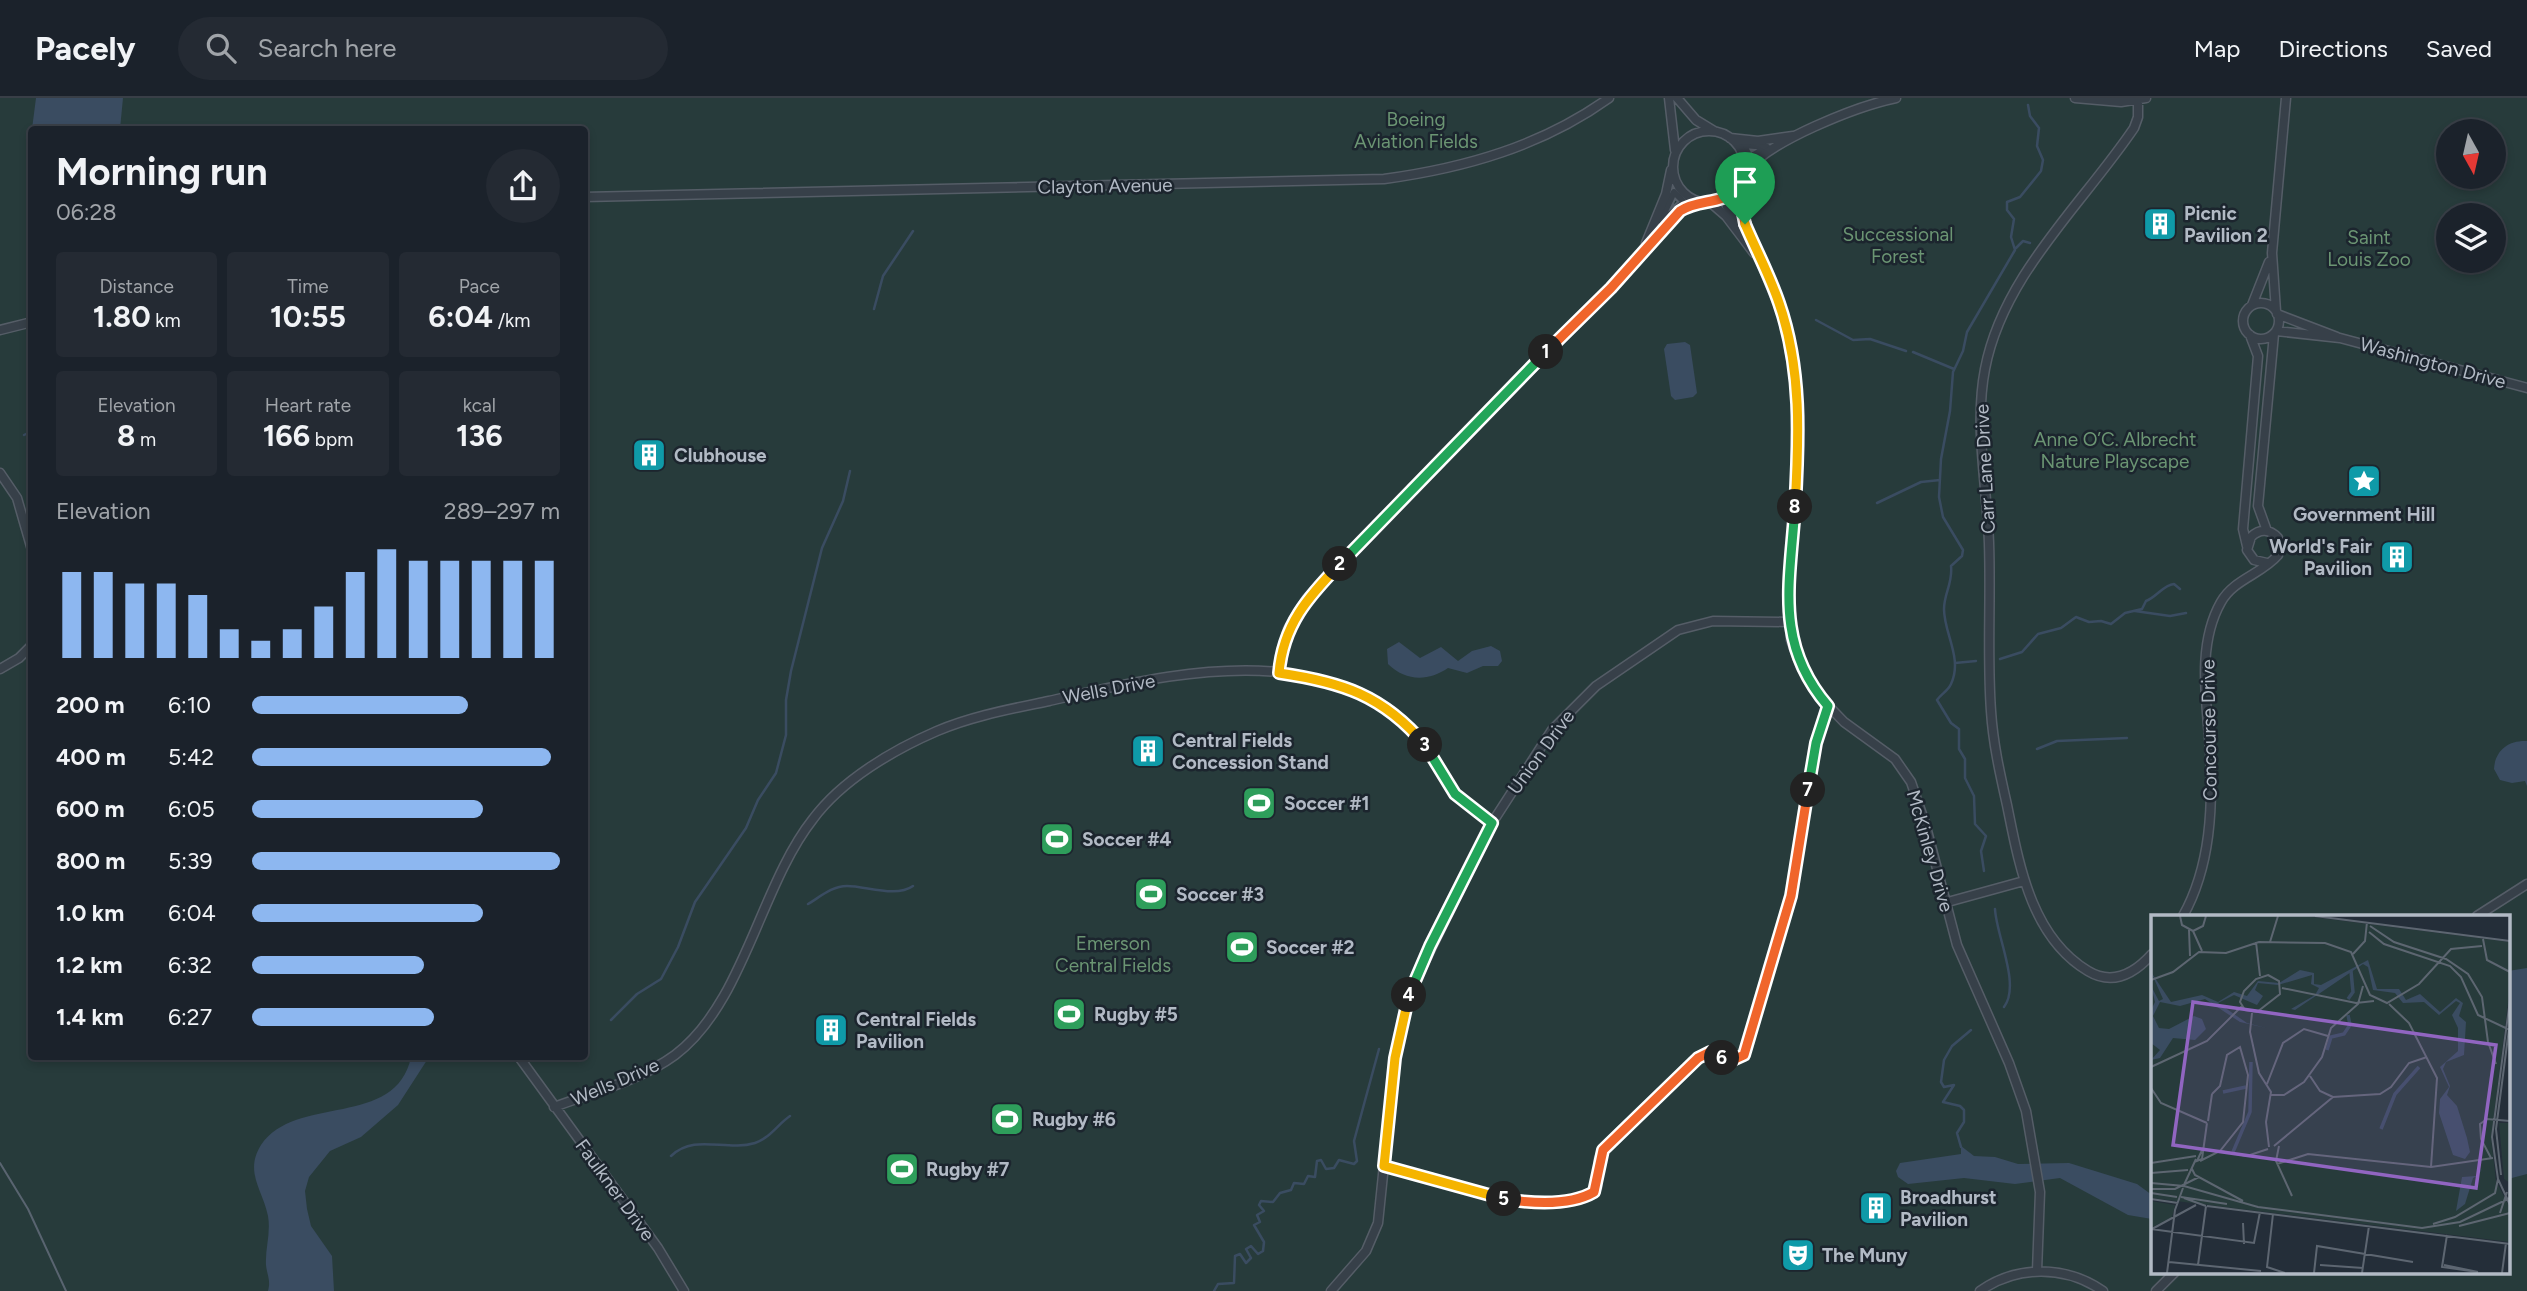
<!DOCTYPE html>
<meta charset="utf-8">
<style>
body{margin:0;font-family:Figtree,sans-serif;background:#242a33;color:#f1f3f6;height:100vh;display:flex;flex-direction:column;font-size:26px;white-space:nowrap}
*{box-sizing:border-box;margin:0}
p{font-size:23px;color:#a0a4a9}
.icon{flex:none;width:38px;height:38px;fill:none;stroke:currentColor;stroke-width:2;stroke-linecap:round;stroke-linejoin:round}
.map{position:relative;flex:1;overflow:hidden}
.panel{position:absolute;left:28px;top:28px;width:560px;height:934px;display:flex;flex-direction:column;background:#1b222b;border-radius:7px;box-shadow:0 4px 10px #0003,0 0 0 2px #393f47}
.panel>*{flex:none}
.needle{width:46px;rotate:172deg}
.tools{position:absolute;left:2436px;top:21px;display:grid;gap:14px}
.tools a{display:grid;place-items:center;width:70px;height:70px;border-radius:50%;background:#1b222b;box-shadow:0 4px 10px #0003,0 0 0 2px #393f47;font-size:35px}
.pin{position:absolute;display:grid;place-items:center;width:60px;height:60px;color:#fff;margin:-72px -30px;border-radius:50% 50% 50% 0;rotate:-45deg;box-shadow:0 0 7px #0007}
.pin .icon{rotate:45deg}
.km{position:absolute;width:35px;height:35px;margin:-18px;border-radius:50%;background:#222;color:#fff;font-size:19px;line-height:35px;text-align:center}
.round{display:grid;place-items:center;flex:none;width:74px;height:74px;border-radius:37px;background:#242a33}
.headline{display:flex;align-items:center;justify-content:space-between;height:119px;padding:0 28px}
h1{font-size:38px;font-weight:700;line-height:52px}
.figures{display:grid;grid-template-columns:repeat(3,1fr);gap:10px;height:119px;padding:7px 28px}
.figures div{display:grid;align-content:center;border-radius:7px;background:#242a33;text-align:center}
.figures b{font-size:30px;font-weight:700}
.figures small{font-size:19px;font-weight:400}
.figures p{font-size:19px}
.chart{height:196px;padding:14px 28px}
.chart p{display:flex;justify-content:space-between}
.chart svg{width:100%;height:126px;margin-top:7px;stroke:#8db7f0;stroke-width:6}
ul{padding:0 28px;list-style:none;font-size:23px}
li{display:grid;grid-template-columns:112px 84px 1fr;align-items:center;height:52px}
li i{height:18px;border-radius:9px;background:#8db7f0}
header{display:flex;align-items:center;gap:42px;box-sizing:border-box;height:98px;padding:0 35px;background:#1b222b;border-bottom:2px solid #393f47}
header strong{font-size:33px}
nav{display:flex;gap:38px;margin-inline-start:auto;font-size:24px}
.search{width:490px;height:63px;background:#242a33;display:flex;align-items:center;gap:18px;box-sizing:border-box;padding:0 24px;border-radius:38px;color:#a0a4a9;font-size:26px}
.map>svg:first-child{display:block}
.green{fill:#273b3b;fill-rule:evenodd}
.water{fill:#3a4c61}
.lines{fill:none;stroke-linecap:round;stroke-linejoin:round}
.stream{stroke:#3a4c61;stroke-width:2.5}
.pedestrian-casing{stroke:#555d67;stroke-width:10}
.minor-casing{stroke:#555d67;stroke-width:11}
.pedestrian{stroke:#374049;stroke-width:6}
.minor{stroke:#374049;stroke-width:8}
.tram{stroke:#596470;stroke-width:2}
.split-1-casing{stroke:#fff;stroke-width:14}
.split-2-casing{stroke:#fff;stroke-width:14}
.split-3-casing{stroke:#fff;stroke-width:14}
.split-4-casing{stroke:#fff;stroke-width:14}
.split-5-casing{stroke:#fff;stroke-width:14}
.split-6-casing{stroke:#fff;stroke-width:14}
.split-7-casing{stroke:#fff;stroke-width:14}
.split-8-casing{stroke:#fff;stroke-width:14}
.split-9-casing{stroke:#fff;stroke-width:14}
.split-1{stroke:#f0652b;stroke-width:9}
.split-2{stroke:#22a559;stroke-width:9}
.split-3{stroke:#f5b400;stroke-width:9}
.split-4{stroke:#22a559;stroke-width:9}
.split-5{stroke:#f5b400;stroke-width:9}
.split-6{stroke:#f0652b;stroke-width:9}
.split-7{stroke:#f0652b;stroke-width:9}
.split-8{stroke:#22a559;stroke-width:9}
.split-9{stroke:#f5b400;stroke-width:9}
.labels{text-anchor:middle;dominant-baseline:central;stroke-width:5;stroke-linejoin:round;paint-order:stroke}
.park-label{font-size:19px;fill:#6b9573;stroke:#1c252e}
.street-label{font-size:19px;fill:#b2bac5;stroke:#1c252e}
.poi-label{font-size:19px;font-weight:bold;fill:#b2bac5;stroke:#1c252e;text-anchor:start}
.inset-river{fill:none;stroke:#3a4c61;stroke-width:3.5}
.inset-road{fill:none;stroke:#5d6671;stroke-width:2}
.view{fill:#9165c1;fill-opacity:0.15;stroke:#9165c1;stroke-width:3.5}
.inset-edge{fill:none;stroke:#b2bac5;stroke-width:3.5}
</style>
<header>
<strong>Pacely</strong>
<div class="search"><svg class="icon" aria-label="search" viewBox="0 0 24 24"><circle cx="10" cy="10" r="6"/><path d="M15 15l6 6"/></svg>Search here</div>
<nav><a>Map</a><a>Directions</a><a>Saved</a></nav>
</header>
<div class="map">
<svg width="2527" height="1193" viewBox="0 0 2527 1193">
<rect width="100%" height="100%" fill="#242e39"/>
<path class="green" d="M0 0H2527V1193H0ZM32 32H584V959H32ZM2448 33H2494V79H2448ZM2448 117H2494V163H2448ZM2152 818H2508V1174H2152Z"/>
<path class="water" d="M36 0H123L120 31H32Z
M1685 244 1690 247 1697 295 1693 299 1675 302 1671 298 1664 251 1667 246Z
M1399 544 1420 560 1441 549 1458 563 1472 553 1491 548 1500 553 1502 563 1498 568H1483L1467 575 1448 570C1429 583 1406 584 1388 566L1387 551Z
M2527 643V688L2525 683 2512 685 2500 682 2494 671C2495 652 2509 642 2527 643Z
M2527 870V1076L2508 1081V873Z
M411 959H429L398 1007 361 1039 330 1053 309 1079 305 1093 307 1111 311 1128 332 1158 334 1193H268C271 1182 267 1177 266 1167 265 1151 271 1135 268 1118 263 1092 244 1074 261 1047 295 996 396 1031 411 959Z
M1961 1048 1974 1058 1995 1059 2018 1066 2069 1065 2137 1086 2152 1097V1121L2128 1117 2060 1080 2015 1086 1964 1080 1908 1086 1898 1079 1896 1073 1900 1065 1961 1056Z"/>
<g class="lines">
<path class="stream" d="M2016 150 2023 143 2030 145
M874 211 883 178 913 133
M1816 222 1853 242 1870 241 1906 253
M1913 254 1954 271
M24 337 32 333
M1877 405 1921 384 1940 382
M2135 513 2170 518 2186 515
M2000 561 2022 554 2038 536 2061 530 2076 519 2089 524 2101 523 2111 526 2125 515 2142 511 2146 503C2157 499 2163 487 2174 486L2180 491
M1955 565 1976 563
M2037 651 2057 643 2127 640
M1984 773 1981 753 1986 738 1975 726 1974 698 1965 680V661L1959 651V631L1951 625 1937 602C1941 596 1948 593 1951 586 1963 560 1944 536 1944 511 1944 495 1953 485 1951 468L1962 458 1963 452 1943 419 1939 399 1941 361 1950 313 1953 274 1963 253 1967 234 2015 152 2011 139 2014 121 2007 112V104L2020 99 2041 73 2043 62 2037 48 2039 30 2030 18 2028 7
M808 806C820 799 832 788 847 788 866 788 896 800 913 788
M1995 811C1996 837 2021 887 2004 909
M611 922 637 896 661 881 678 849 695 804 746 730 758 702 776 675 786 637V602L791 573 822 450 843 403 850 373
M1961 1049 1957 1035 1964 1024V1012L1960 1008 1943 1004 1954 987 1944 989 1941 984 1944 962 1952 948 1971 932
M671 1058C695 1035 726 1054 755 1045 770 1040 778 1026 790 1018
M1214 1193 1218 1186 1234 1185 1235 1158 1240 1156 1246 1165 1251 1160 1246 1151 1251 1148 1258 1156 1263 1153 1264 1144 1254 1127 1260 1124 1257 1117 1264 1113 1259 1107 1261 1103 1273 1104 1280 1095 1291 1092 1294 1085 1304 1086 1308 1078 1315 1079 1317 1063 1321 1062 1326 1071 1334 1070 1339 1062 1354 1066 1357 1063 1354 1043 1379 951"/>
<g class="pedestrian-casing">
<path id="pedestrian" d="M1744 48V47L1767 49 1750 59Z
M1674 94 1684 104 1661 124V122Z
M1734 103 1741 127 1740 128 1726 109Z"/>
</g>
<g class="minor-casing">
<path id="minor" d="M1669 0 1675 52
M1677 0 1696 22 1714 33
M2075 0 2121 4 2146 0
M2138 2V19L2134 30C2082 107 2003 177 1985 271 1974 327 1987 388 1989 445 1991 501 1987 558 1991 613 1993 645 2000 676 2007 707 2019 766 2031 839 2088 873 2113 888 2135 875 2152 856
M1673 69a36 36 0 1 1 72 0a36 36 0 1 1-72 0Z
M1730 40 1758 43 1793 38
M1745 75C1767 43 1858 8 1896 0
M1738 90 1742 117 1784 221 1797 292V366L1788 504 1791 542 1801 569 1818 597 1844 624 1895 661 1911 684 1925 725 1957 847 2009 965 2026 1013 2040 1094 2037 1173
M584 99 1384 81C1465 70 1542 48 1609 0
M1711 105 1726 118 1754 155
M1646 145 1666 96 1671 72
M2243 223a18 18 0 1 1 36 0a18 18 0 1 1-36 0Z
M2252 207 2269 164
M2276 213 2272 155 2286 0
M2277 216 2337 239
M0 232 32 224
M2276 233 2340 240 2527 290
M0 375 17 400 32 452
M2267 433 2258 408 2274 236
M2247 448 2243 431 2258 258 2250 237
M0 571 19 560 32 547
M1279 574 1353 591 1392 613 1429 652 1455 696 1492 725
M1944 805 2024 783
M2183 818C2211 768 2213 708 2210 652 2207 604 2196 548 2221 504 2234 481 2262 476 2278 457V440C2270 431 2260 430 2251 439L2247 452 2254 462 2267 465
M2477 818 2527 786
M519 959 658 1150 684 1193
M554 1009C594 994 641 982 675 957 744 905 760 788 813 721 842 682 893 652 937 633 972 618 1011 611 1049 603 1124 586 1202 567 1279 574L1288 531 1307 500 1611 190 1675 117 1686 109 1703 105
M1385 1068C1422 1078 1573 1130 1597 1089L1599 1061 1603 1052 1698 960 1710 954 1727 962 1744 957 1791 798 1813 658 1828 608
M1331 1193 1366 1153 1378 1125 1395 960 1412 890 1492 725 1552 632 1596 588 1678 532 1713 523 1789 524
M1980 1193C2017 1167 2065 1167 2103 1193
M2156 1193 2175 1174"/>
</g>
<use href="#pedestrian" class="pedestrian"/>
<use href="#minor" class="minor"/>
<path class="tram" d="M0 1065 28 1111 66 1193"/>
</g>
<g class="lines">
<g class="split-1-casing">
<path id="split-1" d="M1546 254 1611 190 1680 113C1700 100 1721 108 1738 90L1745 126"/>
</g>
<g class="split-2-casing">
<path id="split-2" d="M1340 466 1546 254"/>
</g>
<g class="split-3-casing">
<path id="split-3" d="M1340 466C1308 499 1283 527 1279 575 1341 584 1383 597 1425 647"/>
</g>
<g class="split-4-casing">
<path id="split-4" d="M1409 897 1430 848 1492 725 1455 696 1425 647"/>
</g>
<g class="split-5-casing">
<path id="split-5" d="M1409 897 1395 960 1384 1068 1504 1101"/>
</g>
<g class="split-6-casing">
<path id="split-6" d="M1504 1101C1530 1105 1570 1108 1594 1094L1603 1052 1698 960 1710 954 1722 960"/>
</g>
<g class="split-7-casing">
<path id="split-7" d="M1722 960 1733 962 1744 957 1791 798 1808 692"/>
</g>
<g class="split-8-casing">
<path id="split-8" d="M1795 409C1790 485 1774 545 1828 608L1816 645 1808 692"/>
</g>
<g class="split-9-casing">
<path id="split-9" d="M1745 126C1756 152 1770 178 1779 205 1802 271 1799 340 1795 409"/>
</g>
<use href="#split-1" class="split-1"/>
<use href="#split-2" class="split-2"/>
<use href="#split-3" class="split-3"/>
<use href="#split-4" class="split-4"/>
<use href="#split-5" class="split-5"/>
<use href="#split-6" class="split-6"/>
<use href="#split-7" class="split-7"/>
<use href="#split-8" class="split-8"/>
<use href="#split-9" class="split-9"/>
</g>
<defs>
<g id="building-square" transform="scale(1.75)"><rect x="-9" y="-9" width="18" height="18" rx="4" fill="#0f9aa8" stroke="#1c252e"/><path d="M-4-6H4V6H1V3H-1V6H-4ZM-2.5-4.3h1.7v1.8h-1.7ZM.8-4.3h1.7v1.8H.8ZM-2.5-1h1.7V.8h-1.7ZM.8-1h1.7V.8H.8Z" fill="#fff"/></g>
<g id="sight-square" transform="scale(1.75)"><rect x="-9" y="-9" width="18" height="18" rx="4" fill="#0f9aa8" stroke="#1c252e"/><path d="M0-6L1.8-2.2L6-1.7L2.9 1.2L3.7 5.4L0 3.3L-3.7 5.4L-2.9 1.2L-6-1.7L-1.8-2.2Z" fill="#fff"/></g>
<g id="stadium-square" transform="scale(1.75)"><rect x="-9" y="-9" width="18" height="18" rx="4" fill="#2e9e5b" stroke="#1c252e"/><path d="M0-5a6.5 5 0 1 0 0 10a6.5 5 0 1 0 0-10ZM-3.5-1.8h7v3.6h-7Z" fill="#fff"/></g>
<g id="theatre-square" transform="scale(1.75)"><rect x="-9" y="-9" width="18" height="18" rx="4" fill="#0f9aa8" stroke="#1c252e"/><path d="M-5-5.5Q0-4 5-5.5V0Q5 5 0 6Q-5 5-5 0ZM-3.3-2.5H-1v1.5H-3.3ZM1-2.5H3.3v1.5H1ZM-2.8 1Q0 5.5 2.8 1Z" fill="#fff"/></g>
</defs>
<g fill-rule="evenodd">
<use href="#building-square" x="2160" y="126"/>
<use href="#building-square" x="649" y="357"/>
<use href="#sight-square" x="2364" y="383"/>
<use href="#building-square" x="2397" y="459"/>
<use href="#building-square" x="1148" y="653"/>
<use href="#stadium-square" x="1259" y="705"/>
<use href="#stadium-square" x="1057" y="741"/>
<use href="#stadium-square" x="1151" y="796"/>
<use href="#stadium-square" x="1242" y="849"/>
<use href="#stadium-square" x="1069" y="916"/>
<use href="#building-square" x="831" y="932"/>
<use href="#stadium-square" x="1007" y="1021"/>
<use href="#stadium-square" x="902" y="1071"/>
<use href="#building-square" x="1876" y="1110"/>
<use href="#theatre-square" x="1798" y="1157"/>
</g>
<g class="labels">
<g class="park-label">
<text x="1416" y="21">Boeing<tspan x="1416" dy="22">Aviation Fields</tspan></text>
<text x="1898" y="136">Successional<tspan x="1898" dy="22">Forest</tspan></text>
<text x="2369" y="139">Saint<tspan x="2369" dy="22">Louis Zoo</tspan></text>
<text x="2115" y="341">Anne O’C. Albrecht<tspan x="2115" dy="22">Nature Playscape</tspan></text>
<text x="1113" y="845">Emerson<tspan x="1113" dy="22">Central Fields</tspan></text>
</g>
<g class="street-label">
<text transform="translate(1105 88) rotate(-1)">Clayton Avenue</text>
<text transform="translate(2433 265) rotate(15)">Washington Drive</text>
<text transform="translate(1985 371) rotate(-93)">Carr Lane Drive</text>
<text transform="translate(1109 591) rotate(-11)">Wells Drive</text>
<text transform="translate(2209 632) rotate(-91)">Concourse Drive</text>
<text transform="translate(1541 654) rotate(-54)">Union Drive</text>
<text transform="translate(1930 753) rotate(74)">McKinley Drive</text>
<text transform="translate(615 984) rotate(-23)">Wells Drive</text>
<text transform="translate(615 1092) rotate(54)">Faulkner Drive</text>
</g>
<g class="poi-label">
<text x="2184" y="115">Picnic<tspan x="2184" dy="22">Pavilion 2</tspan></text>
<text x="674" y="357">Clubhouse</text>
<text x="2364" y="416" text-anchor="middle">Government Hill</text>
<text x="2372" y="448" text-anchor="end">World's Fair<tspan x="2372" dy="22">Pavilion</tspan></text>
<text x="1172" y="642">Central Fields<tspan x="1172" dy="22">Concession Stand</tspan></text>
<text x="1284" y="705">Soccer #1</text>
<text x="1082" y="741">Soccer #4</text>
<text x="1176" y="796">Soccer #3</text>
<text x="1266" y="849">Soccer #2</text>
<text x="1094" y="916">Rugby #5</text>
<text x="856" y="921">Central Fields<tspan x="856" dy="22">Pavilion</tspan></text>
<text x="1032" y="1021">Rugby #6</text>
<text x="926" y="1071">Rugby #7</text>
<text x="1900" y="1099">Broadhurst<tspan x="1900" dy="22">Pavilion</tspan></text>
<text x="1822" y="1157">The Muny</text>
</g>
</g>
<g transform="translate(2151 817)">
<rect width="359" height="359" fill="#242e39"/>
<path d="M0 1H154L359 27V72L340 223 345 266 359 293V327L0 283ZM348 208H359V268L353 264ZM0 286 24 290 21 302 0 313Z" fill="#273b3b"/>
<path d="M217 45 226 74H248L255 85 269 79 289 97 305 83 312 88 308 101 315 107 313 140 295 147 292 154 299 171 296 180 306 191 316 223 319 237 314 244 302 240 288 198 289 184 298 172 289 152 307 136V113L301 100 309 88 305 86 288 100 273 87 252 88 244 78 222 75 217 52 212 49 144 95 140 94 164 80 168 73 160 69 161 60 127 70 107 68 104 75 112 81 106 90 83 80 67 88 96 108 115 113 89 107 54 84 29 91 9 87 2 101 8 113 18 114 43 101 51 104 55 114 44 125 22 123 9 143 0 145 9 135 0 128V95L4 87 0 71 8 86 12 84 0 57 20 87 51 80 67 87 83 77 96 81 107 66 128 68 149 55 163 58V69L170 70ZM332 253 326 261 322 263 314 289 305 296 311 262 325 261Z" fill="#3a4c61"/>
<path class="inset-river" d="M197 84 202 77 200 56M176 135 180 122 193 119 199 110 197 100M72 177 95 172M230 214 244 179 268 152M82 237 99 197 100 147"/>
<path class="inset-road" d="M29 1 31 10 42 16 52 11 55 1M164 1 359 26M219 11 243 27 295 44 317 59 331 82 337 127 345 149M38 15 39 41M42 16 51 36M218 17 233 29 299 51 310 62 327 100 359 115M332 24 336 45 359 57M105 27 109 61M119 27 127 1M202 39 214 26 216 7M117 60 128 66 129 79 106 97 94 95 89 87 93 76 105 64ZM0 65 22 57 48 37 75 38 108 27 174 28 200 37 219 80 236 88 268 69 300 34 331 31M131 73 205 88 223 86M359 85 341 222 347 264 359 290M238 89 258 108 286 163 280 252M101 98 99 117 108 158 120 177 115 207 118 232M0 152 56 126 91 91M159 161 169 176 182 182M116 169 132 128 153 114 177 121M0 173 10 188 56 208M120 180H133L153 167 171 142 180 113 207 89 212 71M57 206 61 179M123 231 182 182 229 179 240 172 258 148 276 142M128 231 125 246 141 281M52 233 46 246 51 244 56 208M69 236 96 241 117 234M340 243 330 224 329 209 336 204 359 206M49 246 69 236 92 207 97 160 89 132 76 140 69 171 61 179M0 248 45 241M126 249 157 239 280 252 342 243M41 254 44 260 92 286M0 258 37 255M350 260 345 214 358 114M0 268 33 271 107 292 271 313 309 307 359 283M32 272 45 244M0 274H24L48 262M0 278 26 282M30 282 76 289M33 283 55 291M0 284 27 288M56 291 359 329M349 298 356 277M122 299 116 352 134 358M92 308 93 329M282 309 304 302 344 278 347 264M308 311 359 298M0 314 103 328 109 297M1 314 45 290M18 347 110 356M47 350 55 291M169 350 212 353M293 350 327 357 291 352 296 320M16 358 24 295 32 273M163 358 166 331 262 347M211 358 218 311M351 358 355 328"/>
<path class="view" d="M42 87 345 130 325 273 22 230Z"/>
<rect width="359" height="359" class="inset-edge"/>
</g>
</svg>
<div class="tools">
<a><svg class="needle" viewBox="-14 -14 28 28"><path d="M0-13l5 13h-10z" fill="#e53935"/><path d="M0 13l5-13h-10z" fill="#a0a4a9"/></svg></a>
<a><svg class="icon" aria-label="layers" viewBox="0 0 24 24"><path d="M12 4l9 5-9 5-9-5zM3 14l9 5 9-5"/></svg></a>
</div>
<div class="pin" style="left:1745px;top:126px;background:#1e9e55"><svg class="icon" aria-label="arrive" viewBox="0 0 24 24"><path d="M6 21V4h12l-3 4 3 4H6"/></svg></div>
<b class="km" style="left:1546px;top:254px">1</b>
<b class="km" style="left:1340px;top:466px">2</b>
<b class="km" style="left:1425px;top:647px">3</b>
<b class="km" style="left:1409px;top:897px">4</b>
<b class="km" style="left:1504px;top:1101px">5</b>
<b class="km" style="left:1722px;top:960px">6</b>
<b class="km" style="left:1808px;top:692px">7</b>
<b class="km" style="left:1795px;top:409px">8</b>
<section class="panel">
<div class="headline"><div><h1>Morning run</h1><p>06:28</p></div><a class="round"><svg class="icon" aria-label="share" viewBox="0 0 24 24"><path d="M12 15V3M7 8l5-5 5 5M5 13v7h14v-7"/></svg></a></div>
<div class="figures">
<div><p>Distance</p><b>1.80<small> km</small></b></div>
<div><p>Time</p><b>10:55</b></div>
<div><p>Pace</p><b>6:04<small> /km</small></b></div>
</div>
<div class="figures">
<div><p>Elevation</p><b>8<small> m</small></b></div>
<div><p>Heart rate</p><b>166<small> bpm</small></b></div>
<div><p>kcal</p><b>136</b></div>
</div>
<div class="chart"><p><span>Elevation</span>289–297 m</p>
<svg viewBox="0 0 160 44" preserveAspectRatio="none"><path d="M5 44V14M15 44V14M25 44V18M35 44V18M45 44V22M55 44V34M65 44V38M75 44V34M85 44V26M95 44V14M105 44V6M115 44V10M125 44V10M135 44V10M145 44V10M155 44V10"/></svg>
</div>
<ul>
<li><b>200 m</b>6:10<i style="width:70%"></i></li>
<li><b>400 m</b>5:42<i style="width:97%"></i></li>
<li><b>600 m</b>6:05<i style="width:75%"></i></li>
<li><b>800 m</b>5:39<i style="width:100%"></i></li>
<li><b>1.0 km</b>6:04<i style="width:75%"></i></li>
<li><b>1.2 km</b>6:32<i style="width:56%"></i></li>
<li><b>1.4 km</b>6:27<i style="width:59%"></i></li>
</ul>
</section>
</div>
